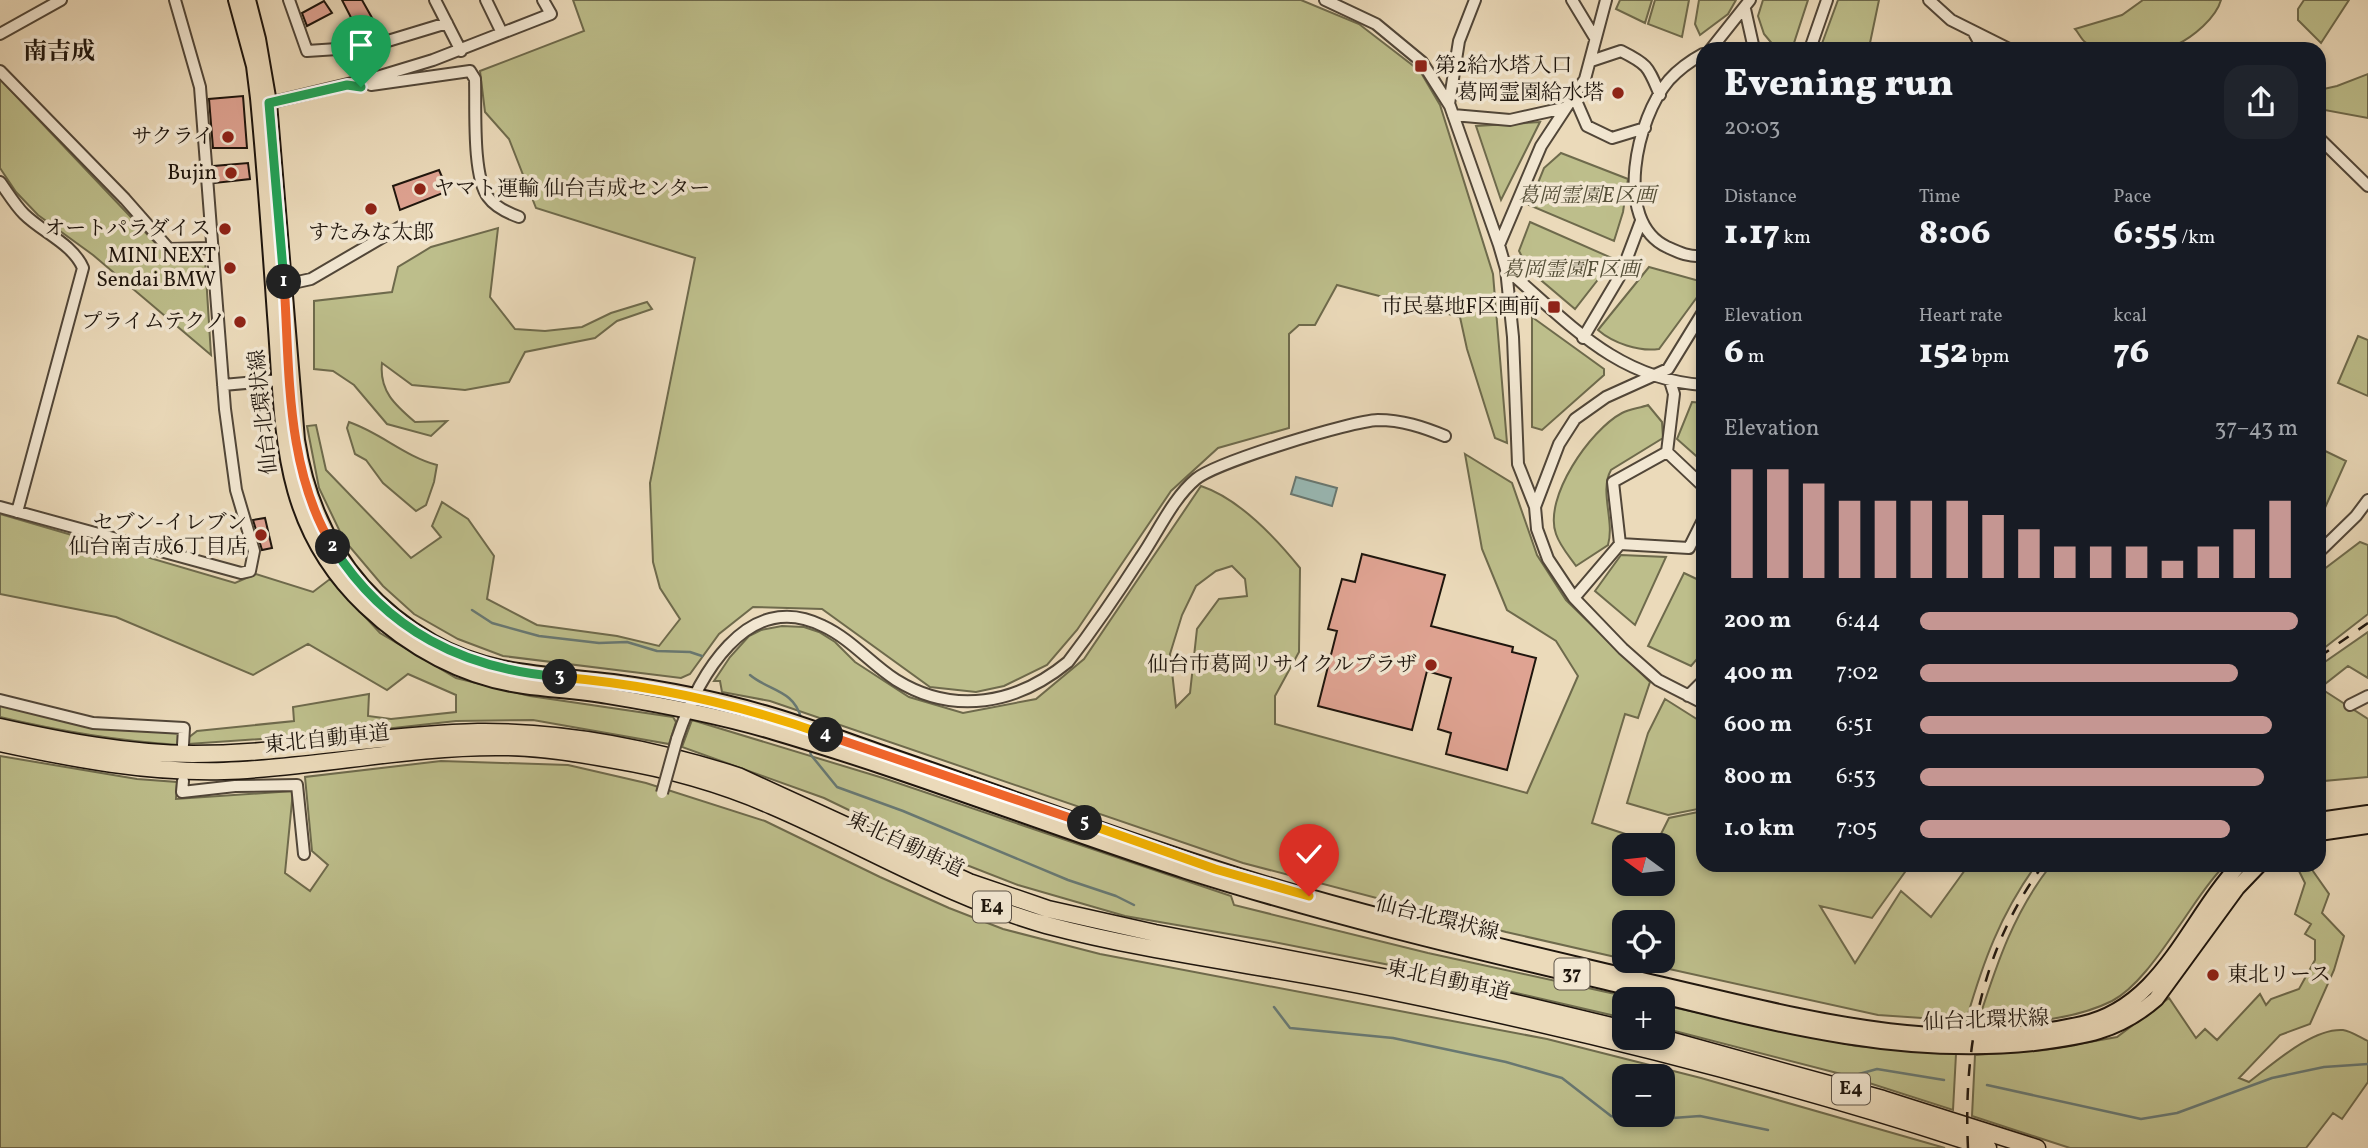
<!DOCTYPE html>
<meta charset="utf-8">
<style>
body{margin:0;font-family:Vollkorn,"Noto Serif JP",serif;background:#20242c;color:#f1f3f6;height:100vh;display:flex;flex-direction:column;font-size:26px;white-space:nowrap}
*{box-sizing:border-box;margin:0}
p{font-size:23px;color:#9ea1a6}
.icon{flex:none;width:38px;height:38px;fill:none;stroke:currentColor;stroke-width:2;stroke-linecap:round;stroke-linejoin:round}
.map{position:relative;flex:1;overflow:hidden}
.details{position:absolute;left:1696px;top:42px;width:630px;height:830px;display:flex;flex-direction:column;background:#171b24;border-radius:21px;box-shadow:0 4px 10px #0003}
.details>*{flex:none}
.needle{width:46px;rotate:285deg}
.fabs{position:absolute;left:1612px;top:833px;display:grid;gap:14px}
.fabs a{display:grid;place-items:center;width:63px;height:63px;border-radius:14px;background:#171b24;box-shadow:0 4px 10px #0003;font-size:35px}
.pin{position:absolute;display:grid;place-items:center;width:60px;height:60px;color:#fff;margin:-72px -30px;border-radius:50% 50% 50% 0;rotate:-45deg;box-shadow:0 0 7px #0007}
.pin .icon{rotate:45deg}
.km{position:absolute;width:35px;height:35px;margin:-18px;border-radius:50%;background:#222;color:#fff;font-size:19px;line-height:35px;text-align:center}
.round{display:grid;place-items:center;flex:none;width:74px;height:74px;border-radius:21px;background:#20242c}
.head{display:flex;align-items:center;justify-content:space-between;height:119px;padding:0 28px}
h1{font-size:38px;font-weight:800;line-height:52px}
.figures{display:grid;grid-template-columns:repeat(3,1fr);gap:10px;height:119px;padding:7px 28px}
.figures div{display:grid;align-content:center}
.figures b{font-size:35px;font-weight:800}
.figures small{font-size:19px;font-weight:400}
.figures p{font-size:19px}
.chart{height:196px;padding:14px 28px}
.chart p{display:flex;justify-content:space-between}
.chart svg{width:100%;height:126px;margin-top:7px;stroke:#c59692;stroke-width:6}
ul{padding:0 28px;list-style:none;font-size:23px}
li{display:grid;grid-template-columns:112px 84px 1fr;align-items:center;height:52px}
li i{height:18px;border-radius:9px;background:#c59692}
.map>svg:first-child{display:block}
.green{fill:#bdbe8b;stroke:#6e6a4c;stroke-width:2;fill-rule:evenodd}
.water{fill:#99bab6;stroke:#687872;stroke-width:2}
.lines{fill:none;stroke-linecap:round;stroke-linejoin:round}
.stream{stroke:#687872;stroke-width:2.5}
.building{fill:#dfa392;stroke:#1e150d;stroke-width:2}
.minor-casing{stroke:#514638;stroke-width:14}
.major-casing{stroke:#1e150d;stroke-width:18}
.highway-casing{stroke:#1e150d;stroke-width:19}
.minor{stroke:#f2e7d2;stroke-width:10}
.major{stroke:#ebdaba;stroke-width:14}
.highway{stroke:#ebdaba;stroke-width:16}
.rail{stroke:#1e150d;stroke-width:2.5;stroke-dasharray:12 12;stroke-linecap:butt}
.minor-bridge-casing{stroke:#514638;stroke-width:14;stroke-linecap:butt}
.minor-bridge{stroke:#f2e7d2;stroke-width:10}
.split-1-casing{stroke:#fff;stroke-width:14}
.split-2-casing{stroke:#fff;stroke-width:14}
.split-3-casing{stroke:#fff;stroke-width:14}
.split-4-casing{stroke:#fff;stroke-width:14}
.split-5-casing{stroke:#fff;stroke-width:14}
.split-6-casing{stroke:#fff;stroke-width:14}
.split-1{stroke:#22a559;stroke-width:9}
.split-2{stroke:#f0652b;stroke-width:9}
.split-3{stroke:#22a559;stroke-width:9}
.split-4{stroke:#f5b400;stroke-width:9}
.split-5{stroke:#f0652b;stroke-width:9}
.split-6{stroke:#f5b400;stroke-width:9}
.poi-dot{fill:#8f2418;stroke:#f2e7d2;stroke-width:2.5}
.labels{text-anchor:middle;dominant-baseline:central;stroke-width:7;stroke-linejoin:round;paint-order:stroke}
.shield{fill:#f2e7d2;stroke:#5e5448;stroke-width:2}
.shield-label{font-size:19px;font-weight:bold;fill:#1e150d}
.poi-label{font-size:21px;fill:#1e150d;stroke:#f2e7d2;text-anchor:end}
.park-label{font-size:21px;font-style:italic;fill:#565039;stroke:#f2e7d2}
.street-label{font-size:21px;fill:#1e150d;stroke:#f2e7d2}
.quarter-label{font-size:24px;font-weight:bold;fill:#1e150d;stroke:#f2e7d2}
</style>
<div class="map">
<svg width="2368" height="1148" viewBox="0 0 2368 1148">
<rect width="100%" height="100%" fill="#ebdaba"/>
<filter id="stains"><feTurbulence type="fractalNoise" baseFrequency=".00286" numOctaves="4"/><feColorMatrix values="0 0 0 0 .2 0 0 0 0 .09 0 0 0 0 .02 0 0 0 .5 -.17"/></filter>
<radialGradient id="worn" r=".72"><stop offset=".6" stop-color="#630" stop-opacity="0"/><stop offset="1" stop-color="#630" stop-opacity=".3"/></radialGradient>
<path class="green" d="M573 0H1301L1359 24 1420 71 1440 105 1493 274 1507 443 1495 438 1467 349 1460 317 1337 285 1315 325H1299L1289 334V428L1218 448 1171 491 1077 630 1047 665 1004 686 976 692 930 687 822 609 753 607 719 634 690 674 681 678 503 656 458 639 414 614 383 586 344 540 319 488 307 426 316 425 326 470 411 558 441 537 432 526 442 502 468 519 494 556 487 599 537 625 617 636 659 646 680 619 660 588 653 562 650 483 695 258 536 208 509 139 485 112 480 71 584 31Z
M1620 0H1652L1645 23 1616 9Z
M1655 0H1689L1682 37 1648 24Z
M1699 0H1736L1728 14 1700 35 1695 24Z
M1763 0H1808L1792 49 1774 46 1764 34 1758 16Z
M1838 0H1879L1870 43 1876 49H1820Z
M2143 0H2221C2216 18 2193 37 2176 45 2161 52 2097 52 2085 42 2081 39 2078 32 2075 29L2122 15Z
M2304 0H2349L2321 43 2298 20V9Z
M2368 74V118L2319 109V90L2337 86Z
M0 79 163 251 198 253 205 260 211 355 93 255 38 215 16 192 0 168Z
M1540 122 1501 200 1476 126Z
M1561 153 1628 179 1623 212 1614 241 1529 205 1544 168Z
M1530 222 1614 259 1575 309 1529 270 1519 251Z
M498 228 490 297 515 329 545 331 582 327 611 313 647 302 652 309 617 321 595 338 525 352 509 382 465 390 412 385 382 363C379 391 395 405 415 422L447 421 431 436 387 424 354 385 333 371 314 369V301L392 292 398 267 431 247Z
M1649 267 1703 282V289L1659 349C1639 352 1613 343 1598 330Z
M1532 317 1604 369V375L1542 430 1532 427Z
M2358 336 2368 340V396L2338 383Z
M1692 402 1703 403V462L1677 439Z
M1648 405 1662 422 1663 438 1611 470C1599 491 1615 521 1608 545L1576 566C1569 556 1560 546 1556 534 1543 498 1590 430 1622 413 1630 409 1640 408 1648 405Z
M349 422C381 433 404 456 437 465L434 482 426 505 416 511 383 483 366 460 355 454 347 428Z
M2319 448 2346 461 2324 510 2319 507Z
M1465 454 1512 483 1537 555 1566 600 1650 682 1638 718 1625 714 1592 823 1656 844 1669 818 1703 811V864L1910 865 1872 918 1820 906 1855 963 1901 891 1931 917 1965 870 1959 865H2036C2000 915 1983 962 1966 1021L1878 1015 1633 961H1662V922H1624V959L1506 932 1243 863 770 701 722 692 720 681H714L730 657 749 636 761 630 782 626 804 627 819 632 835 642 855 662 909 697 963 713 1036 699 1084 659 1201 486C1240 499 1275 537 1300 568L1299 652 1275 696V724L1527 793 1578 676 1556 641 1507 610 1482 549ZM1232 566 1245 579 1247 596 1219 599 1197 629 1190 693 1176 707 1170 654 1182 615 1196 586 1216 571ZM1624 845H1662V884H1624Z
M0 514 235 583 256 574 313 592 330 579 380 633 456 678 530 696 673 717 676 722 669 744 533 720 456 721 349 733 188 744V738L197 731 294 721 293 707 369 694 368 716 391 719 456 712V695L408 674 387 690 308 644 253 675 116 617 0 594Z
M2360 542 2368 545V614L2319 652V573Z
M1621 555 1666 557 1635 625 1595 591Z
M1684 573 1703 582V652L1691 666 1648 646Z
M2368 632V678L2348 666 2320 688 2368 719V777L2324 781 2319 810V666Z
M1665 699 1703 723V808L1668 815 1627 803 1648 733Z
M0 704 173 730 180 734 179 745C118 741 59 731 0 717Z
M692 720 883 778 1231 896 1234 905 1428 953 1638 999H1624V1018L1425 972 1269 941 1125 916 1018 885 946 857 824 798 682 747Z
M0 756 137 779 177 782 176 799 293 791 285 873 310 891 328 865 312 851 305 777 441 761 568 765 646 783 765 821 880 877 949 908 1003 929 1100 954 1547 1039 1701 1078 1945 1148H0ZM1624 1076H1662V1115H1624Z
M2308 864 2329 894 2322 913 2344 936 2334 970 2310 1024 2280 1035 2239 1078 2249 1082C2273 1064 2312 1028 2343 1030 2351 1031 2361 1038 2368 1041V1082L2342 1119 2333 1113 2306 1148H2070L1972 1116 1975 1055 2045 1050 2117 1037 2169 998 2196 1038 2205 1029 2217 1040 2260 994 2266 1005 2271 999 2299 989 2315 960V940L2305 934 2311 924 2295 914 2305 883 2299 871Z
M2051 865V864L2225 865C2206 884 2193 907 2177 929 2161 952 2137 988 2112 1001 2074 1020 2028 1022 1986 1026L1985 1020 1979 1019C1997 963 2014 912 2051 865Z
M1662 1005 1856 1046 1956 1054 1953 1110 1841 1074 1663 1028Z"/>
<path class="water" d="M1296 477 1337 488 1332 506 1291 494Z"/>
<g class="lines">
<path class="stream" d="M472 610 492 623 539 636 599 643 627 642 657 651 690 652 702 656
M750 675C769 691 794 690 801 718
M809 748 811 755 837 787 903 811 1068 880 1116 896 1134 905
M1274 1007 1290 1028 1393 1038 1506 1062 1562 1078 1611 1116 1632 1121 1700 1116 1768 1130
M1859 1074 1877 1069 1944 1080
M1987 1085 2141 1119 2177 1113 2272 1078 2324 1067 2368 1064"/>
</g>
<path class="building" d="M342 0H362L380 32 362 39Z
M324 1 332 13 307 26 302 13Z
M243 96 247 148H213L209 99Z
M248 163 250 179 215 183 214 166Z
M439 170 448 191 400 210 393 186Z
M265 518 272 548 262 550 253 520Z
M1362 554 1445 575 1431 626 1513 647 1512 652 1536 658 1507 770 1446 754 1451 733 1438 729 1451 678 1427 671 1412 730 1318 706 1337 631 1328 629 1342 579 1355 582Z"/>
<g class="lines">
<g class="minor-casing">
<path id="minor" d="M289 0 307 51 368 47 447 23
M435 0 461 51
M486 0 502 33
M1325 0 1376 24 1422 62 1450 106 1499 245 1506 269 1513 337 1518 464 1535 507 1537 529 1548 559 1574 598 1623 649 1658 680 1703 703
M1572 0 1595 38
M1929 0 1951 20 2009 49
M1745 9 1754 49
M1973 31 1983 49
M0 34 61 0
M1711 49 1750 0
M1810 49 1827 0
M1703 54C1690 61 1679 69 1669 80 1637 117 1612 221 1667 247 1680 253 1688 257 1703 256
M1591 61 1621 51C1649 65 1648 67 1660 95
M0 71 125 199 169 249 213 248
M371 85 470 71 475 79C476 107 472 176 488 197 495 207 508 213 519 217
M1574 96 1587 126 1612 138 1645 128
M269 103 377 77 433 60 551 14 543 0
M1449 104 1459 41 1475 0
M1453 115 1510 120 1564 108
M2319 138 2368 186
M0 182C8 193 15 205 24 214 42 232 73 244 83 268L17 512
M1499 245 1541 146 1585 79 1606 0
M1506 269C1568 322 1616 379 1703 385
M284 285 311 279 400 227
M1583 338 1621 274 1641 221
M223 385 280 380
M1667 452 1703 486
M0 507 241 573 250 571 254 551 236 490 225 409 200 87 175 0
M1535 507 1559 444 1575 419 1606 397 1668 369 1703 312
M1620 544 1689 548 1703 520
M2319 552 2356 516 2368 500
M1574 598 1620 544 1613 482 1667 452 1674 394 1670 381
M1688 696 1703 681
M0 700 93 723 184 728 183 745
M2350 705 2368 696
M677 739C697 679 746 587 823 626 851 639 871 664 896 680 954 716 1017 704 1068 662 1094 628 1118 593 1141 557 1158 532 1173 498 1196 479 1217 462 1351 421 1378 420 1402 420 1423 427 1445 436
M183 781 182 792 235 786 297 785 304 854"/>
</g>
<g class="major-casing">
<path id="major" d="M236 0 254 66 258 98C265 171 270 243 275 315 284 427 277 522 365 606 409 648 464 678 524 686 552 690 581 691 608 696 663 705 720 716 774 732 913 773 1048 826 1186 871 1324 915 1465 949 1606 982 1747 1016 1887 1059 2034 1043 2083 1037 2118 1032 2156 999L2237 888 2260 864
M248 0 258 39 269 103 297 440C311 528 354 597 432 642 489 675 550 674 613 682 664 689 715 699 764 713 803 724 841 739 879 752 990 790 1100 831 1211 867 1358 915 1509 948 1659 984 1797 1016 1939 1057 2082 1024 2163 1006 2188 919 2240 864
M2319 820 2368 813
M2319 833 2368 826"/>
</g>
<g class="highway-casing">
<path id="highway" d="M0 727C63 741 128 754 193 754 289 754 383 734 478 732 566 731 654 749 738 776L969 882 1048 909 1155 933 1507 1001 1624 1029
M0 743C74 759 148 773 224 771 317 768 408 746 502 747 539 747 577 753 614 760 668 769 722 784 772 806 863 845 950 898 1046 925 1156 954 1269 966 1380 989 1586 1031 1788 1082 1988 1148
M1662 1038 1883 1099 2037 1148"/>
</g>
<use href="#minor" class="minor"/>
<use href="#major" class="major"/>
<use href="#highway" class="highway"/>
<path class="rail" d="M2319 657 2368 623
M1968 1148C1963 1047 1982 947 2044 864"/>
<g class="minor-bridge-casing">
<path id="minor-bridge" d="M662 793 677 739"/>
</g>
<use href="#minor-bridge" class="minor-bridge"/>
</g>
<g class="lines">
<g class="split-1-casing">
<path id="split-1" d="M284 282 269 103 347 85 361 87"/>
</g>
<g class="split-2-casing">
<path id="split-2" d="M284 282C290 370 285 469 333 547"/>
</g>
<g class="split-3-casing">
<path id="split-3" d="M333 547C386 631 464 669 560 677"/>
</g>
<g class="split-4-casing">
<path id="split-4" d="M560 677C652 685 739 704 826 735"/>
</g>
<g class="split-5-casing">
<path id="split-5" d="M826 735 1085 823"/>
</g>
<g class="split-6-casing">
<path id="split-6" d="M1085 823 1215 869 1309 896"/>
</g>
<use href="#split-1" class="split-1"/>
<use href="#split-2" class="split-2"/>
<use href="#split-3" class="split-3"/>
<use href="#split-4" class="split-4"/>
<use href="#split-5" class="split-5"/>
<use href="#split-6" class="split-6"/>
</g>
<g class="poi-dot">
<rect x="1414" y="59" width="14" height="14" rx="3.5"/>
<circle cx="1618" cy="93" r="7"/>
<circle cx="228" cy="137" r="7"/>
<circle cx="231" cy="173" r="7"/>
<circle cx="420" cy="189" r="7"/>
<circle cx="371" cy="209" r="7"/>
<circle cx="225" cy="229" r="7"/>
<circle cx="230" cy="268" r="7"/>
<rect x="1547" y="300" width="14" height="14" rx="3.5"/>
<circle cx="240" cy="322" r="7"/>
<circle cx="261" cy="535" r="7"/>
<circle cx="1431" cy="665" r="7"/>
<circle cx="2213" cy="975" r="7"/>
</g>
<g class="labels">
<g class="shield">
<rect x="973" y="891.5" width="38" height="31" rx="5"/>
<rect x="1554.5" y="958.5" width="35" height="31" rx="5"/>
<rect x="1832" y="1073.5" width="38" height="31" rx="5"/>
</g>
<g class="shield-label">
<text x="992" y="907">E4</text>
<text x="1572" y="974">37</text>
<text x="1851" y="1089">E4</text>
</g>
<g class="poi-label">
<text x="1435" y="66" text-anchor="start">第2給水塔入口</text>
<text x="1604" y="93">葛岡霊園給水塔</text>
<text x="214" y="137">サクライ</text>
<text x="217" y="173">Bujin</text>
<text x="434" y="189" text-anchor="start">ヤマト運輸 仙台吉成センター</text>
<text x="211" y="229">オートパラダイス</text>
<text x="371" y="233" text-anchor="middle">すたみな太郎</text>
<text x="216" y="256">MINI NEXT<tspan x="216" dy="24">Sendai BMW</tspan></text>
<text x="1540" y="307">市民墓地F区画前</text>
<text x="226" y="322">プライムテクノ</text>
<text x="247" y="523">セブン-イレブン<tspan x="247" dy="24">仙台南吉成6丁目店</tspan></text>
<text x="1417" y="665">仙台市葛岡リサイクルプラザ</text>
<text x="2227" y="975" text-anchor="start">東北リース</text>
</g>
<g class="park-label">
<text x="1587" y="196">葛岡霊園E区画</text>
<text x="1571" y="270">葛岡霊園F区画</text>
</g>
<g class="street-label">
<text transform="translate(264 412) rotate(-96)">仙台北環状線</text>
<text transform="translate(327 740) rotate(-6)">東北自動車道</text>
<text transform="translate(905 845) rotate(25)">東北自動車道</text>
<text transform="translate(1437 919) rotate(14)">仙台北環状線</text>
<text transform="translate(1448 981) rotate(12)">東北自動車道</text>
<text transform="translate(1986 1021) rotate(-2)">仙台北環状線</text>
</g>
<g class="quarter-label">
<text x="59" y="53">南吉成</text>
</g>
</g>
<rect width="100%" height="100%" filter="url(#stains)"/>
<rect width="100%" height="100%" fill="url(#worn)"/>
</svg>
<div class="fabs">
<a><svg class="needle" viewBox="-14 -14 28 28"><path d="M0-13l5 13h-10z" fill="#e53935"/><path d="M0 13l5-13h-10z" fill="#9ea1a6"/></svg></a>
<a><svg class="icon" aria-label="locate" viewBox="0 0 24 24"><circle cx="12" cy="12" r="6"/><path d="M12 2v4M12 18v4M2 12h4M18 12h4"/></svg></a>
<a>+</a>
<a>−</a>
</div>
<div class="pin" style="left:361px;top:87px;background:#1e9e55"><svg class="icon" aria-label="arrive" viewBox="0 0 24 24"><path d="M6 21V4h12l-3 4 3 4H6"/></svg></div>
<div class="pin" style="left:1309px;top:896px;background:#d93025"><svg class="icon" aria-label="check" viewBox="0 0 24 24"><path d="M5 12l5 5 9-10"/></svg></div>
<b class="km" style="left:284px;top:282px">1</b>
<b class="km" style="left:333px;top:547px">2</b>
<b class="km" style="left:560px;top:677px">3</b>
<b class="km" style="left:826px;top:735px">4</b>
<b class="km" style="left:1085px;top:823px">5</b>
<section class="details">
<div class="head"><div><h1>Evening run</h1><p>20:03</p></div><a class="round"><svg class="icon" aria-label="share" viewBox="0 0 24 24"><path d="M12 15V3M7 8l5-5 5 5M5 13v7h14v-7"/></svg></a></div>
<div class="figures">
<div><p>Distance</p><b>1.17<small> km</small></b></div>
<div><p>Time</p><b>8:06</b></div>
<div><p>Pace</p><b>6:55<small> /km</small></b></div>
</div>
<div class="figures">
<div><p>Elevation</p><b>6<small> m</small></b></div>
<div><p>Heart rate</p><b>152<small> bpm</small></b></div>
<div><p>kcal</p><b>76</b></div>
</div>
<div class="chart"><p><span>Elevation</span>37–43 m</p>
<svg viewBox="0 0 160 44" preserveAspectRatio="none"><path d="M5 44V6M15 44V6M25 44V11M35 44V17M45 44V17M55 44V17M65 44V17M75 44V22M85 44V27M95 44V33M105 44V33M115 44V33M125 44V38M135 44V33M145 44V27M155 44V17"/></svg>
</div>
<ul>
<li><b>200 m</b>6:44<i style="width:100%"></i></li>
<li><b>400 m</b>7:02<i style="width:84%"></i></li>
<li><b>600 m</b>6:51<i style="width:93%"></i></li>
<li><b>800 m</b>6:53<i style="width:91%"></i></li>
<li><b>1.0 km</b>7:05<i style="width:82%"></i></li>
</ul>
</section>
</div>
